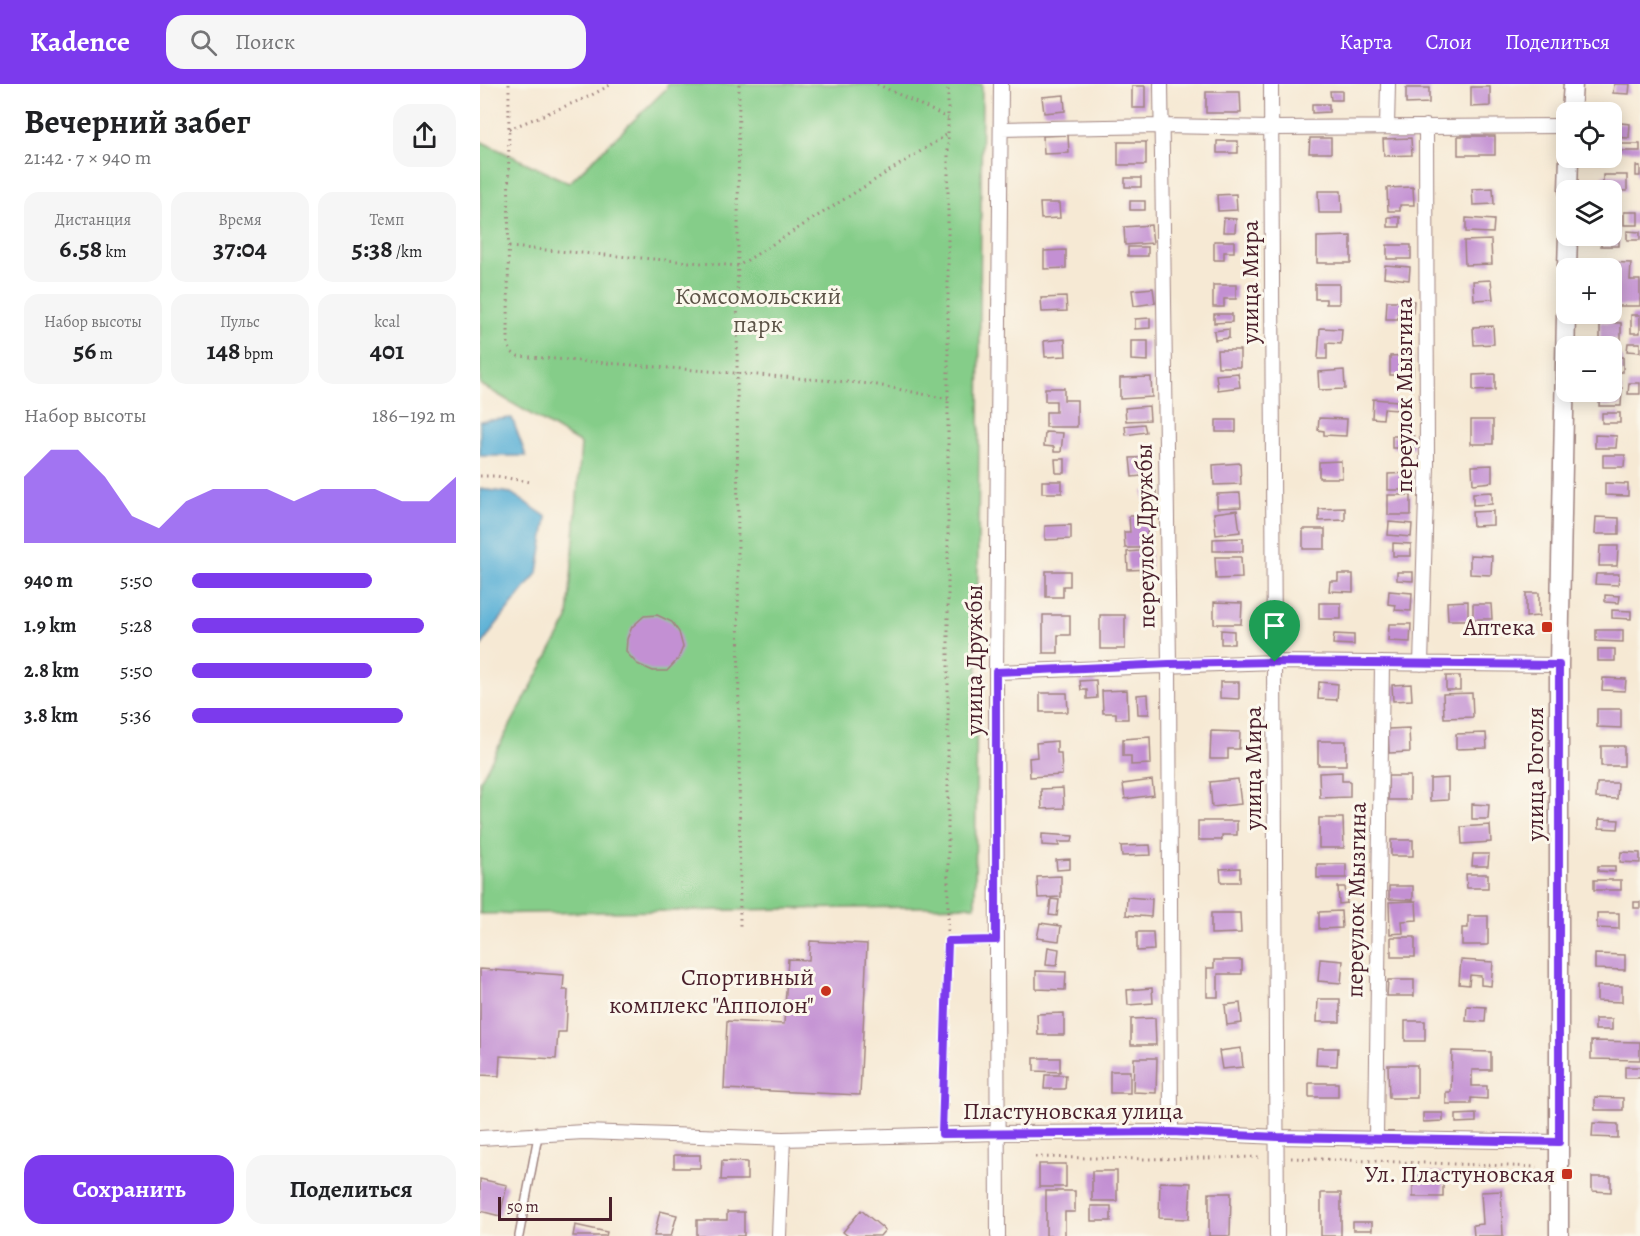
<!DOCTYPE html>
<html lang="ru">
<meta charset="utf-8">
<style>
body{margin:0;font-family:Alegreya,serif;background:#f6f6f6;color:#202124;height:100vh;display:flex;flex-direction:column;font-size:22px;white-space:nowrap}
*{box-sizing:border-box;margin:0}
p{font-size:20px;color:#757577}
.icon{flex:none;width:33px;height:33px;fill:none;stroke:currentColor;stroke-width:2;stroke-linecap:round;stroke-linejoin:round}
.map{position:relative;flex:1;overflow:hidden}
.details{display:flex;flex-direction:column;background:#fff;width:480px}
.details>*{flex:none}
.buttons{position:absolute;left:1076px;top:18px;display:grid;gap:12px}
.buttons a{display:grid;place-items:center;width:66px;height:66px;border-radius:12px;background:#fff;box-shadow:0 3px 15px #0003;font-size:30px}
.scale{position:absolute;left:18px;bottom:15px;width:114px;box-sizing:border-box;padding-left:6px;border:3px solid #4a1f2b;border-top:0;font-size:16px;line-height:21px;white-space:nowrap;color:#4a1f2b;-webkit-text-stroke:4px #fbf7ec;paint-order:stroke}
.pin{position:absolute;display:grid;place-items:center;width:51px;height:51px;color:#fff;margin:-62px -26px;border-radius:50% 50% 50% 0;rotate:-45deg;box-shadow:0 0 6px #0007}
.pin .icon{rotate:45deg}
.round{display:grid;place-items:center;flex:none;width:63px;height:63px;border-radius:18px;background:#f6f6f6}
.overview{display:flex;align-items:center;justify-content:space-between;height:102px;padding:0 24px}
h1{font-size:33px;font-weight:600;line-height:45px}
.metrics{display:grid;grid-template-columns:repeat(3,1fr);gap:9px;height:102px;padding:6px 24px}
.metrics div{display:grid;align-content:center;border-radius:15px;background:#f6f6f6;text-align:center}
.metrics b{font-size:26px;font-weight:600}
.metrics small{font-size:16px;font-weight:400}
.metrics p{font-size:16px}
.chart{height:168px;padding:12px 24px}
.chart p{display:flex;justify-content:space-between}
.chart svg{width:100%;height:108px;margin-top:6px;fill:#7c3aed;opacity:.7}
.cta{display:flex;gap:12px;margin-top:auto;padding:12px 24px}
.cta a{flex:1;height:69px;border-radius:18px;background:#7c3aed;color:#fff;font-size:24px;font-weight:600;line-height:69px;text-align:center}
.cta a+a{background:#f6f6f6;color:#202124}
ul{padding:0 24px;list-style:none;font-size:20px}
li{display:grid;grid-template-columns:96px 72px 1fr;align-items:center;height:45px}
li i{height:15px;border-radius:8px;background:#7c3aed}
header{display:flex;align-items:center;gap:36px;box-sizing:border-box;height:84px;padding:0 30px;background:#7c3aed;color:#fff}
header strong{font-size:28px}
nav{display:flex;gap:33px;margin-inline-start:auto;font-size:21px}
.search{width:420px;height:54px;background:#f6f6f6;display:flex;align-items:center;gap:15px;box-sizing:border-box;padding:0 21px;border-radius:18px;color:#757577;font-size:22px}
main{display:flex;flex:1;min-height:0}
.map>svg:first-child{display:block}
.green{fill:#85cd89;stroke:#68765a;stroke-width:1.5}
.water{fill:#5ab0d6;stroke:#526880;stroke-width:1.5}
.building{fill:#c390d3}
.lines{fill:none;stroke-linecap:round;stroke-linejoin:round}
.lane-casing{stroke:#a08480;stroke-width:10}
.street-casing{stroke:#a08480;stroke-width:16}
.secondary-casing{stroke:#a08480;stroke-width:21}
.path{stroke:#a08480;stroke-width:3;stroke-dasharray:1.5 4.5;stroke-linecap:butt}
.lane{stroke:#fff;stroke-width:7}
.street{stroke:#fff;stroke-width:14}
.secondary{stroke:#fff;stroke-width:18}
.route-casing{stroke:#fff;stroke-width:12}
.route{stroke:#7c3aed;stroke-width:8}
.poi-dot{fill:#c8321e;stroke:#fbf7ec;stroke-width:2}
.labels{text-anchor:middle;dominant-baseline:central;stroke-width:6;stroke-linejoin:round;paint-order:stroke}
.street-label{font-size:24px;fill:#4a1f2b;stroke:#fbf7ec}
.park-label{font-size:24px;fill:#5c5347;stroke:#fbf7ec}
.poi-label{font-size:24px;fill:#4a1f2b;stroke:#fbf7ec;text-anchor:end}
</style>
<header>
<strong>Kadence</strong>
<div class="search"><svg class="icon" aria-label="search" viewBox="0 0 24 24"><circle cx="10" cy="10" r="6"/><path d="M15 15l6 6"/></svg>Поиск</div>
<nav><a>Карта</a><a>Слои</a><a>Поделиться</a></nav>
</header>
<main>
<section class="details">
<div class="overview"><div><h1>Вечерний забег</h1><p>21:42 · 7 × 940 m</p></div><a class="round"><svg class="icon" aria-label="share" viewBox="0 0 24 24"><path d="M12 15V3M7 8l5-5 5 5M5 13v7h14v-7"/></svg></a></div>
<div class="metrics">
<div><p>Дистанция</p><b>6.58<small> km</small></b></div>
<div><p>Время</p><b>37:04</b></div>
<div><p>Темп</p><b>5:38<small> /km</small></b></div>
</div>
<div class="metrics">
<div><p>Набор высоты</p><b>56<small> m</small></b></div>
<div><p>Пульс</p><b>148<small> bpm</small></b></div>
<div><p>kcal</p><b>401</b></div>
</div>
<div class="chart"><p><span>Набор высоты</span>186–192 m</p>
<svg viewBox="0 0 160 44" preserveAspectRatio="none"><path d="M0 44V17L10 6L20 6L30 17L40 33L50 38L60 27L70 22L80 22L90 22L100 27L110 22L120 22L130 22L140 27L150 27L160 17V44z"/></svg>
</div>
<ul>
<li><b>940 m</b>5:50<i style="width:68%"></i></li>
<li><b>1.9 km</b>5:28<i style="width:88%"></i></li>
<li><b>2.8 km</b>5:50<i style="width:68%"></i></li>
<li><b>3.8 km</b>5:36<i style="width:80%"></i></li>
</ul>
<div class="cta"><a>Сохранить</a><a>Поделиться</a></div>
</section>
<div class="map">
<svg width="1160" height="1152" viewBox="0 0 1160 1152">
<rect width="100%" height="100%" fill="#fbf7ec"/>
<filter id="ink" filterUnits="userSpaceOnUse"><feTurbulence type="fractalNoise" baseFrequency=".0167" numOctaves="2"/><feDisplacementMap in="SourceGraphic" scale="12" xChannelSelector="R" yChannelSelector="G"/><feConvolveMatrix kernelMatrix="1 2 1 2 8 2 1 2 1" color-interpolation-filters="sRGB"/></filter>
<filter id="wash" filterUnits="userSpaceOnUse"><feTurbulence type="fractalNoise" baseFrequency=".008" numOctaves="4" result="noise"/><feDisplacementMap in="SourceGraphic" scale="24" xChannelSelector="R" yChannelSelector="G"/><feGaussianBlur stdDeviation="1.35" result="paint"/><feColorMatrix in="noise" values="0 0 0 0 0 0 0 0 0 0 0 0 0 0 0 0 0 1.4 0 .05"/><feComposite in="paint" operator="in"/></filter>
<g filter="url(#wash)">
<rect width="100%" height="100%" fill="#f6e9d4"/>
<path class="green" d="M187 0H502L495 822 0 830V697L88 535 101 360 0 300V57L89 99 187 4Z"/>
<path class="water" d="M32 334 46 372H0V337Z
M0 405 31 409 67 433 58 488 15 542 0 564Z"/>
<g id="blocks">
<path class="building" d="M1134 0H1150L1149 10 1133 9Z
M652 2H665V24H652Z
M991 3H1010V22L991 23Z
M926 4H949V19L926 20Z
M850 7H862V16H851Z
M726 8H760L761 29H726Z
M584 11 585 27 564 29 562 13Z
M832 20H849V28L832 29Z
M1131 38 1150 40 1149 54 1131 53Z
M588 51 589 69 564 70 563 52Z
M978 52H1015V71H978Z
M830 54H851V69H829Z
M931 54 932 71 904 72 903 55Z
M737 57H758V69H737Z
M638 58H666V81H638Z
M1131 60H1160V67H1131Z
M1156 82H1160V92H1156Z
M1123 91H1147V107L1123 106Z
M645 94H661V103H645Z
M933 103 934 121H920V127H908L907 104Z
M1013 104 1014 120 993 121 992 105Z
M838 107H861L862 129H839Z
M756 110 757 126 738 127 737 111Z
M650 117H665V126H650Z
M560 119H579L580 134 561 135Z
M1144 128H1158V141H1144Z
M908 133H920V143H908Z
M744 134 756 135 755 148H743Z
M986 134 1014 136 1013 149 986 148Z
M671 141 673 159 645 161 644 143Z
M1131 146H1139V162H1121V152H1131Z
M1147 147 1160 148V156H1147Z
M871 152V179H837V153Z
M1011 156 1012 180 985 181 984 157Z
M734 157H754V168H744V176H734Z
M907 161H931V175H907Z
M648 163H668V172H648Z
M586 166V184L564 185V167Z
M1121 178 1151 179 1150 196H1160V222H1131V184H1121Z
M905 181 930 183 929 196 904 193Z
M1011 196 1013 215 994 216 993 197Z
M835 200H859V220H846V215H835Z
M733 201H756V215H744V223H733Z
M673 204 675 219 654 222 652 206Z
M586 213 587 227 562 228 561 214Z
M907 217H934L933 229 918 228V235H906Z
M734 230H752V238L734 239Z
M1151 231H1160V249H1151Z
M670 234V244L655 245V235Z
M1120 238 1141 239V256H1120Z
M1013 242 1014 260 994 261 993 243Z
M840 244 862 245 861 260 847 259V275H838Z
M749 245V254L735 256 734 247Z
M585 255 586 272 565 273 564 257Z
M651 257H668V277L651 276Z
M1148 259H1160V268L1147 267Z
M737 266H760V283H738Z
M933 271V291H910V272Z
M1131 273H1143V288H1131Z
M864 286 865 305 839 306 838 288Z
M758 289 760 303 738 306 736 291Z
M1015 290V306L993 307V291Z
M671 293 672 313 640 315V294Z
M1149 299H1160V310H1148Z
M565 304H584V316H597V343H566V328H576V317H565Z
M1131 304H1142L1141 322H1119L1120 308H1131Z
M893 315 918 317V326L904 325 903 335 892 334Z
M669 322 670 336 646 337 645 324Z
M1122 329H1140V339H1122Z
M839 334 867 335 866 352 844 351V347L838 346Z
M736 336H756V348H736Z
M991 336H1013V360H991Z
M664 340 666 348 646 351 645 342Z
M565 348 583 349 581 368H574V363L564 362Z
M1115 351 1137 352 1136 364H1115Z
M912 352H934V364H912Z
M1123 371H1145L1144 383H1123Z
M670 373 671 391 652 393 650 374Z
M575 375H585V389H576Z
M861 377 862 394H839V378Z
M760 379 761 400 734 401 733 381Z
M1012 381V398L993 400 992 382Z
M932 389V406H908V390Z
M562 397H582V409H562Z
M1125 399 1148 400V412L1125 411Z
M663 407H676V416H664Z
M1012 408V420L993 421V409Z
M760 409 761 423 737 424V410Z
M908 411H931V431H908Z
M865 424V436L839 437V425Z
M757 426 760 448 736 451 734 429Z
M1013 427V441L993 442 992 428Z
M649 432H671V448H667L668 464H645L644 448H650Z
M1116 433 1139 434V450H1115Z
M909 438 932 440 931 453 908 451Z
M591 441V455L565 456V442Z
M823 445H845V465H823Z
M763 454V467H733V455Z
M913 459 931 460V472H913Z
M1120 462H1138L1137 482H1119Z
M670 466 671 485 648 486 647 468Z
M990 471 1012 472 1011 491 990 490Z
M735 473H761L762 494 736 495Z
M566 487H590V502H583V513H566Z
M917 488H933V497L917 496Z
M858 490H873V508L849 507 850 497H858Z
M1116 490H1139L1138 501 1115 500Z
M909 507 932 509 931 527 915 526 916 521 908 520Z
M1046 509H1059V532L1046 533Z
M1125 511 1140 512 1139 519 1125 518Z
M988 517V536H968L967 518Z
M734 518 762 519 761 540H734Z
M839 519H861V535H839Z
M993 520H1011L1012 535H993Z
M1132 526 1151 527V535L1132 534Z
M177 531 192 538 199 548 203 563 198 575 187 587H173L157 580 146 568 147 555 152 543 164 532Z
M563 531H590V551H578V569H563Z
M620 531H645V565H620Z
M909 540H931L930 558 908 557Z
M741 546 754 547V560H741Z
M1116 546H1143V558L1116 557Z
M854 550 874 551V561L853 560Z
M1118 565H1135V577H1118Z
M966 592H980V606H966Z
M1123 594 1146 595 1145 607 1122 606Z
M616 596 617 614 607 615V606H601L600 597Z
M740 598H759V615L740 614Z
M839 598 858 600 857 616 838 615Z
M931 600 932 616 913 617 912 601Z
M647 606 648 635H636V629H623L622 607Z
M560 609H587L588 628H560Z
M992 609 993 633 964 634 963 610Z
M668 610 669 630H658L657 611Z
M1117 625H1141V644L1117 643Z
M929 644 930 668 909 669 908 645Z
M731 647 760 648 759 665H748V675H730Z
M1006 649 1007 664 976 665V650Z
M670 653 671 680 651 681V672H643V655Z
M577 657V669H581L582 691 550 693 549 674 557 673 556 659Z
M838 657H866V681H838Z
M1121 662H1144V682H1121Z
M862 688V697H870V713L840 714 839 689Z
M908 692H930V716H908Z
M968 694V716L950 717V695Z
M758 695 761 720 732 723 730 698Z
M672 696 674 711 645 715 643 700Z
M1117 699H1138L1137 715 1116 714Z
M583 704 584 724 562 725 561 705Z
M992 720 1009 721 1008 735H992Z
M839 734H863L864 764H839Z
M1119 735 1139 736 1138 745 1119 744Z
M718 737H757V751H742V756H718Z
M1010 741 1011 758 982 760 981 743Z
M562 750 593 752 592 758H579V762L562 761Z
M911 756H933V772H911Z
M670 761 671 771 642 772 641 762Z
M1141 768 1160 769V779L1140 778Z
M993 770H1009L1008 782H992Z
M590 775V785L577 786 576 776Z
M837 780H866V794H837Z
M1118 782H1135V788L1118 787Z
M760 784V798H741L740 785Z
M986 790H1008V804H987Z
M581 792V813L558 814 557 793Z
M1114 796H1141V806H1114Z
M909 802H933V816L909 815Z
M858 803H865L867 819 859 820Z
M647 813 672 815 671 833 646 831Z
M571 815 579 816 577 832 569 831Z
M936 817 937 836 922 837 923 849 910 850 909 818Z
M1154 818H1160V824H1154Z
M861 827 862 844 839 845V828Z
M731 829H760L761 849 731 850Z
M1117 829H1139V845L1117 844Z
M988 832H1008V861H982V844H988Z
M560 839 581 842 579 857 557 854Z
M657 848H673L674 866 657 867Z
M911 853H935V873H911Z
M330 857 387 860 380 1011 244 1005 247 937 304 940 308 875 329 876Z
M568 863 579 865 577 882 566 881Z
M1115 870 1145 871V886L1115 885Z
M840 875 863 877 861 899 838 897Z
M734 876H762V890H738V913H727V884H734Z
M981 876 1013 878 1011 902 1001 901V892L990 891 989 901 979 900Z
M0 885 84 891 83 906H88L86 948H78L76 975 20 972 19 992 0 991Z
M556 887 586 888 585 906 556 905Z
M908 896H934V912H907Z
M1117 902H1142V918L1117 917Z
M672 904 673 919 648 921 647 906Z
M838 915H860V938H837Z
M760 919 762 939 747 941 745 921Z
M987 922 1006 923 1005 938 986 937Z
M584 929V951H558L557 930Z
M675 934 676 961H651V935Z
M1115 935H1132V946H1115Z
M925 937H945V957H925Z
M1111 957 1160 958V976L1111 975Z
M761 964 763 983 742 985 739 967Z
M837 964H858L857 982 836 981Z
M972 967 1011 968V986H992V1002H1007V1015L991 1014V1020H966V1008H971Z
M554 974H580V988L554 987Z
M654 974H677L676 1009 653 1008Z
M908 981H937V1014H909Z
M1145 983H1160V994H1145Z
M630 987H650V1009H630Z
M565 991H586L585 1005H564Z
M829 999H858V1013H829Z
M1115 1013 1143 1014V1026H1115Z
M943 1029H963V1037L943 1038Z
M996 1030V1038L976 1039V1031Z
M1113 1039 1138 1040V1054L1112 1053Z
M194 1071H220V1084H194Z
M242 1077 267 1078V1096H241Z
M559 1080H586V1103H559Z
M612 1087H637V1117H612Z
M933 1088H963V1113H933Z
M1112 1093H1131V1108L1112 1107Z
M0 1095 27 1101 20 1132 0 1127Z
M680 1098 711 1099 709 1135 679 1134Z
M566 1107H595V1128H585V1152H566Z
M1021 1107 1023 1152H994L993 1141 1003 1140 1001 1108Z
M729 1109H751L750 1152H729Z
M841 1109H861V1152H841Z
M611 1122H631V1137H611Z
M381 1126 405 1146 400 1152H368L363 1148Z
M180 1127 197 1131 191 1152H174Z
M247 1128H264V1152H217V1136H247Z
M873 1138H892V1146H873Z
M95 1141 127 1148 126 1152H93Z"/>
</g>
</g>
<g filter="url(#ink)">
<use href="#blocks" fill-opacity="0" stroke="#a08480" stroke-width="1.5"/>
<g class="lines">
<g class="lane-casing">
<path id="lane" d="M462 1050 468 857 516 856
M39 1152 58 1052"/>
</g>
<g class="street-casing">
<path id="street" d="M681 0 689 580 691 1048
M791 0 797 1152
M907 42 908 0
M521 45 682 42 792 44 1086 42
M941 580 947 380 946 42
M516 588 795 578 1079 581
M0 1054 104 1048 303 1055 517 1049 691 1048 798 1053 1079 1058
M896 1054 902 579
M299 1152 303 1055
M518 1152 516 588 521 0"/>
</g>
<g class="secondary-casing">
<path id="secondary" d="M1091 28 1093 0
M1088 106 1089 74
M1087 184 1088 152
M1079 1152V581L1086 229"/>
</g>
<path class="path" d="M29 0 28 260 31 268 38 272 392 300 468 315
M259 0 257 290 260 843
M397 0 468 34
M29 45 108 13 132 0
M29 163 258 182 468 50
M0 392H16L50 398
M468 847V0
M555 1073 666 1075 780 1073
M811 1074 1057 1083"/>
<use href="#lane" class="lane"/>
<use href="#street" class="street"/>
<use href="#secondary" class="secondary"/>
</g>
</g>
<g class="lines" filter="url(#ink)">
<g class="route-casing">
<path id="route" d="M795 578 1079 581V1058L798 1053 691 1048 462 1050 468 857 516 856V588L689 580Z"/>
</g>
<use href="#route" class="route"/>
</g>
<g class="poi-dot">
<rect x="1061" y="537" width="12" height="12" rx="3"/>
<circle cx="346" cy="907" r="6"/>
<rect x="1081" y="1084" width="12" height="12" rx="3"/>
</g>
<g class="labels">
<g class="street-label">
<text transform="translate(770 198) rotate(-90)">улица Мира</text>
<text transform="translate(924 311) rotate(-90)">переулок Мызгина</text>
<text transform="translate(665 452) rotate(-91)">переулок Дружбы</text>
<text transform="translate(494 576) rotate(-90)">улица Дружбы</text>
<text transform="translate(773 684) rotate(-90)">улица Мира</text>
<text transform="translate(1055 690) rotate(-90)">улица Гоголя</text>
<text transform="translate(876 816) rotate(-89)">переулок Мызгина</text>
<text x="593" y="1027">Пластуновская улица</text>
</g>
<g class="park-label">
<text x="278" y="212">Комсомольский<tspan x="278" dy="28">парк</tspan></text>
</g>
<g class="poi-label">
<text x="1055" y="543">Аптека</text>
<text x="334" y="893">Спортивный<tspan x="334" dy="28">комплекс "Апполон"</tspan></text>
<text x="1075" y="1090">Ул. Пластуновская</text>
</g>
</g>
</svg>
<div class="buttons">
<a><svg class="icon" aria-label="locate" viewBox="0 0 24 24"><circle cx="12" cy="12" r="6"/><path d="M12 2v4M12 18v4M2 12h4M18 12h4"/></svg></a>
<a><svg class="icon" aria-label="layers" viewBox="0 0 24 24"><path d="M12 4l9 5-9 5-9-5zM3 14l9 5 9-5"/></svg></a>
<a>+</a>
<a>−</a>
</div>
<div class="scale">50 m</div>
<div class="pin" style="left:795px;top:578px;background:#1e9e55"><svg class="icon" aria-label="arrive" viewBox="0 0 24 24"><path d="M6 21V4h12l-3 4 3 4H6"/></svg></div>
</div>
</main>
